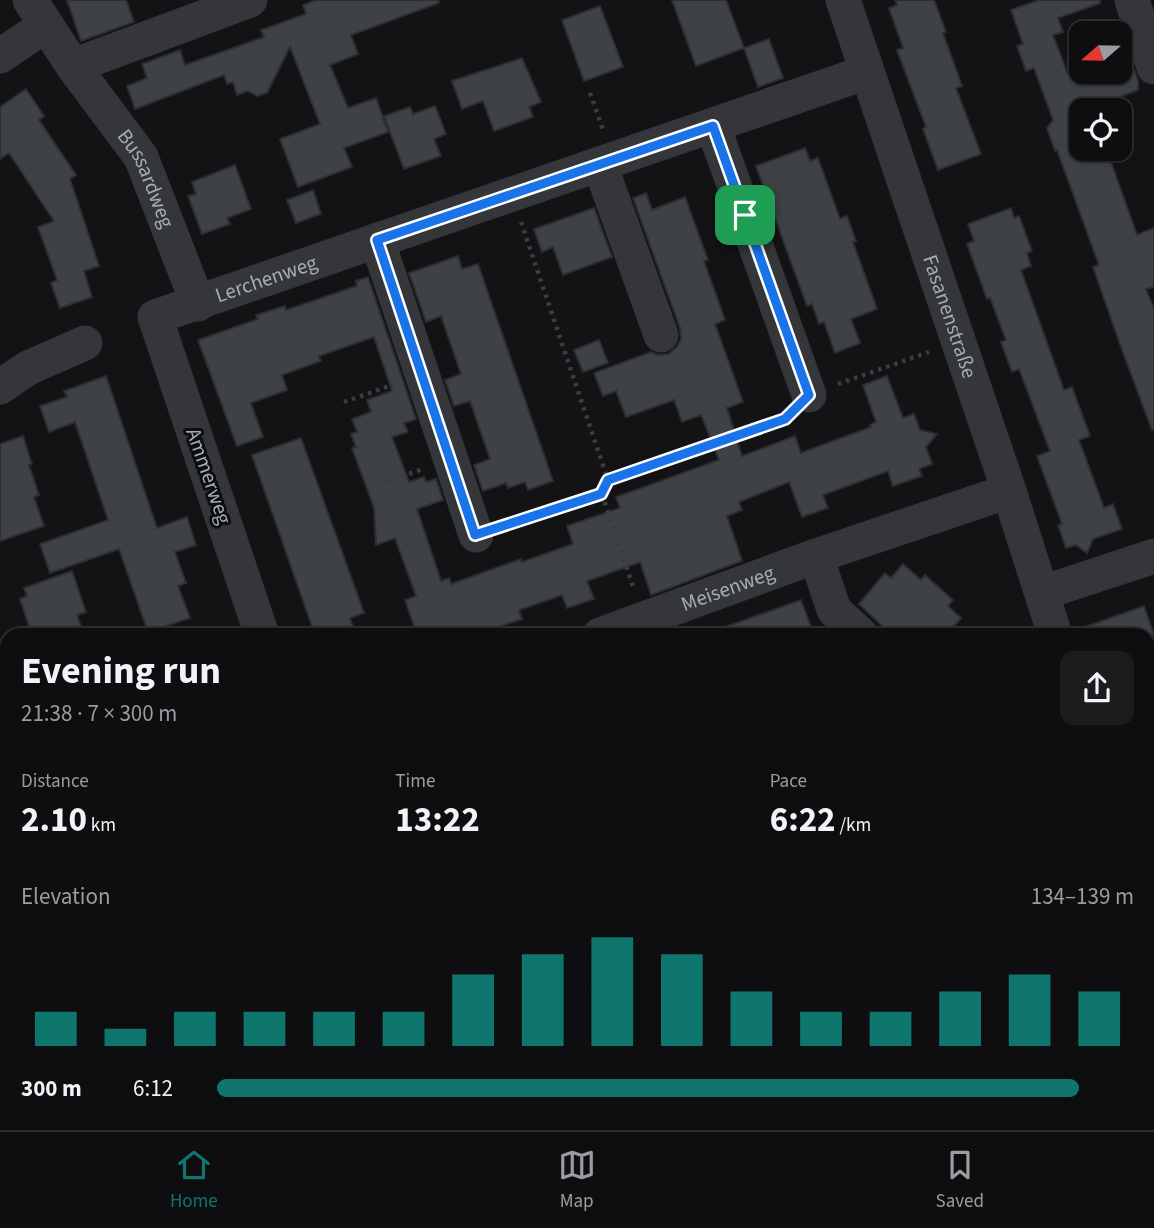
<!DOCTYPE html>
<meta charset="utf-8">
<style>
body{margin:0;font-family:"Source Sans 3",sans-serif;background:#1c1c1e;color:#f1f3f6;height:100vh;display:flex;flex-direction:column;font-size:26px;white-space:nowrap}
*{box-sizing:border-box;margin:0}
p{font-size:23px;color:#9b9c9f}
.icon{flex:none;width:38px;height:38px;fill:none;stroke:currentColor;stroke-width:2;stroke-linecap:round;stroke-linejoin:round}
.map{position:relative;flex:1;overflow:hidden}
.details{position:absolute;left:0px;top:628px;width:1155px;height:502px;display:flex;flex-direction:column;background:#0e0e10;border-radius:21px 21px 0 0;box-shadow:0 2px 5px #0004,0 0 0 2px #2e2e30}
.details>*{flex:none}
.needle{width:46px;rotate:250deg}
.buttons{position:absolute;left:1069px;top:21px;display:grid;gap:14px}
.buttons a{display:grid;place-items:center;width:63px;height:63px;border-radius:14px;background:#0e0e10;box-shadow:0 2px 5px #0004,0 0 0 2px #2e2e30;font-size:35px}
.pin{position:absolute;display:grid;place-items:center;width:60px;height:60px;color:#fff;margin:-30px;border-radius:14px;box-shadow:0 4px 10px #0006}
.round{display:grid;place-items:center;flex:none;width:74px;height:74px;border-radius:14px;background:#1c1c1e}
.head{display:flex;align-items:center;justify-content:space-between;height:119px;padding:0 21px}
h1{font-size:38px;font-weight:700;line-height:52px}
.metrics{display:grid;grid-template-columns:repeat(3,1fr);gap:10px;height:119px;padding:7px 21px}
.metrics div{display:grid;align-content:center}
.metrics b{font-size:35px;font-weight:700}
.metrics small{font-size:19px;font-weight:400}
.metrics p{font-size:19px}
.chart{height:196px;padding:14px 21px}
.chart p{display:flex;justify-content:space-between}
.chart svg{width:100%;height:126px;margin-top:7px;stroke:#0f766e;stroke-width:6}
ul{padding:0 21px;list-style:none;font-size:23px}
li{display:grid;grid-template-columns:112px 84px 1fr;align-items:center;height:52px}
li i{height:18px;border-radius:9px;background:#0f766e}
.menu{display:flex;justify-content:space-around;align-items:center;height:98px;border-top:2px solid #2e2e30;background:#0e0e10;font-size:19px;color:#9b9c9f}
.menu a{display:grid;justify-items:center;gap:4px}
.menu .current{color:#0f766e}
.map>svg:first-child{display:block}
.green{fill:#1b231b}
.building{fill:#3f4245;stroke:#2d2e31;stroke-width:2}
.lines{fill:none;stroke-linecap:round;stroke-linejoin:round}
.path{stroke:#3a3d41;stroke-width:4.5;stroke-dasharray:3.5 5;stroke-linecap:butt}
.street{stroke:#34363a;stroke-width:35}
.route-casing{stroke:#fff;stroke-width:14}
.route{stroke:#1a73e8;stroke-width:9}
.labels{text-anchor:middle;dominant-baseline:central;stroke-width:6;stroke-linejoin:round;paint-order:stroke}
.street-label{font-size:21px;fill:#a3adb7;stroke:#0e0e10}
</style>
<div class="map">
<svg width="1154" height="1130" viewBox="0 0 1154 1130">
<rect width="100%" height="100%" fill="#131315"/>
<path class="green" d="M669 1124H795L797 1130H671Z"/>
<path class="building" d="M67 0H126L134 22 81 41Z
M316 0H438L439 3 351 35 358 54 330 65 348 108 376 98 388 132 344 148 352 167 298 187 280 139 320 124 290 47 267 93 257 96 248 91 237 95 233 82 227 84 224 75 135 109 127 86 147 78 142 64 180 50 185 65 264 37 261 30 306 14 303 5Z
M672 0H726L744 48 696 66Z
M895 0H934L946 32 943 33 962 86 956 88 981 154 938 170 923 129 926 127 897 50 903 48 889 8 897 5Z
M1039 0H1100V3L1058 18 1063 32 1053 35 1067 72H1120V65L1131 61 1138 80V90L1097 105 1099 110H1082V149H1113L1117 160 1111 162 1137 235 1154 228V287L1146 289 1154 309V430H1152L1121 347 1093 267 1099 265 1057 150 1055 151 1047 128 1053 120 1034 68 1026 71 1017 46 1023 44 1011 10Z
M600 6 623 67 584 81 562 20Z
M769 39 783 78 758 87 744 48Z
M522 58 541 102 529 107 533 117 494 131 483 101 462 109 452 81Z
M26 89 44 116 39 120 76 175 70 179 99 266 84 271 92 297 60 308 51 283 57 280 38 227 54 221 9 153 0 159V107Z
M435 106 446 134 434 139 441 156 404 169 384 116 410 107 413 114Z
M805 148 810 161 818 158 840 219 847 216 856 241 853 242 877 309 851 319 860 343 835 353 824 322 819 324 812 304 807 306 756 166Z
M235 165 251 209 227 218 230 224 202 234 188 196 196 194 192 182Z
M313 190 321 214 296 223 287 200Z
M646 193 652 210 685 197 708 260 704 261 725 320 715 324 743 402 727 408 742 456 795 436 801 453 871 427 870 425 876 422 863 385 887 376 903 418 914 414 920 430 937 434 926 447 932 464 919 469 922 476 893 486 888 471 823 495 828 508 802 517 789 482 739 502 742 510 727 516 742 561 651 595 640 562 587 581 594 599 567 608 562 595 519 610 522 619 474 635H417L405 600 416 596 395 538 376 545 374 508 352 448 356 447 351 434 357 432 352 419 371 412 367 400 392 391 374 337 319 356 321 361 282 375 287 390 251 403 263 437 237 446 198 340 258 319 256 315 285 306 286 310 357 286 356 281 368 277 416 419 404 423 408 432 392 437 409 482 424 477 426 482 436 479 443 500 417 509 441 581 449 578 451 584 521 559 522 562 573 544 567 526 620 508 616 497 719 460 701 415 682 422 674 400 626 417 616 391 603 396 594 373 651 352 658 355 668 354 677 347 681 339 680 328 633 198Z
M594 208 612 257 563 275 553 247 542 252 534 229Z
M1011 208 1014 218 1019 216 1032 251 1027 253 1031 266 1021 270 1064 390 1072 387 1090 436 1079 440 1104 508 1113 504 1122 529 1093 539 1087 553 1076 545 1066 548 1058 525 1062 524 1037 456 1050 451 1019 369 1012 372 1001 342 1006 340 990 298 987 299 967 244 974 241 968 224Z
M458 256 462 269 478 264 553 481 528 490 525 482 508 488 506 483 483 491 474 465 490 459 470 401 454 406 445 380 461 374 441 316 426 322 409 273Z
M599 340 608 363 583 372 574 350Z
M106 376 157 528 187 517 196 545 175 552 186 583 178 586 190 618 148 632 119 549 50 573 40 544 108 520 75 422 49 432 40 406 67 397 64 391Z
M23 436 32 464 29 465 39 495 34 497 44 526 0 541V444Z
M301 438 364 613 350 618 356 635H315L252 455Z
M903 564 921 580 925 575 953 600 948 606 961 618 946 635H892L859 604 885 573 891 578Z
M72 571 86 612 77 615 84 635H32L20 599 27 596 24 588Z
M801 600 811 627 789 635H712L711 632Z
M1144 606 1154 635H1075L1074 631Z"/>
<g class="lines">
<path class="path" d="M590 93 603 130
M521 222 608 480
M838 384 929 352
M344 402 395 384
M369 488 423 469
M602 494 634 590
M506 525 602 494 608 480 788 416
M0 1053 7 1055
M0 1077 7 1073
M805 1125 828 1130"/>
<g class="street">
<path id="s1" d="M30 0 73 66 141 157 198 304"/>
<path id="s2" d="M843 0 1009 491 1055 635"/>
<path d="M1132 0 1154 67"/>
<path d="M0 56 46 25"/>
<path d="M73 66 250 0"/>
<path d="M713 126 809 395"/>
<path d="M600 165 661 335"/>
<path d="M377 240 476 535"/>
<path d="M0 387 28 368 85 343"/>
<path d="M816 556 834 610 861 635"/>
<path d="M1042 593 1154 556"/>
<path id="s3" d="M262 635 155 317 867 72"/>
<path id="s4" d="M600 635 816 556 1009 491"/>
<path d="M0 1000 7 1015"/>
<path d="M58 1124 61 1130"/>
<path d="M312 1124 315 1130"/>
<path d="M498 1124 502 1130"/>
<path d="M1134 1124 1135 1130"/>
<path d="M962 1130 964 1124"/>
</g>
</g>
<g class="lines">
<g class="route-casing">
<path id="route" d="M713 126 809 395 785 419 608 480 601 494 475 535 377 240Z"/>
</g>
<use href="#route" class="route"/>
</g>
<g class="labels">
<g class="street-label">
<text stroke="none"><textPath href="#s1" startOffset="214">Bussardweg</textPath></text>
<text stroke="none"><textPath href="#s3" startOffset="453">Lerchenweg</textPath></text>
<text stroke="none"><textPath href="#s2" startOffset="334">Fasanenstraße</textPath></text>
<text transform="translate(209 476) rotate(71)">Ammerweg</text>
<text stroke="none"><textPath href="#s4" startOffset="136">Meisenweg</textPath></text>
</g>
</g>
</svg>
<div class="buttons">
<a><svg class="needle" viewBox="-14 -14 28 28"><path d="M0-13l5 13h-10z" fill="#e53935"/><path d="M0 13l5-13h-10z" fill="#9b9c9f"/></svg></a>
<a><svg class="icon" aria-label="locate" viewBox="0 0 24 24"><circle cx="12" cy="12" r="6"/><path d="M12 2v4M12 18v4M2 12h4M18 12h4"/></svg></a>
</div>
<div class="pin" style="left:745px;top:215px;background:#1e9e55"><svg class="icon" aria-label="arrive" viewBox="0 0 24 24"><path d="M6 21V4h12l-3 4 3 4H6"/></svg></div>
<section class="details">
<div class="head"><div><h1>Evening run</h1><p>21:38 · 7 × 300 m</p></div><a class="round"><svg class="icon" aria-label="share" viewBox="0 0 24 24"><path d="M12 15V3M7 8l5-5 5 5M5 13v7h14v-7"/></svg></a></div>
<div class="metrics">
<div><p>Distance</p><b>2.10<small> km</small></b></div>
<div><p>Time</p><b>13:22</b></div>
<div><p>Pace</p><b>6:22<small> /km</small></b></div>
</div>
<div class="chart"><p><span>Elevation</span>134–139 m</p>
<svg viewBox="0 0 160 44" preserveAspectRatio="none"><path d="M5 44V32M15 44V38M25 44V32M35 44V32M45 44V32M55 44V32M65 44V19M75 44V12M85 44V6M95 44V12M105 44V25M115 44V32M125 44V32M135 44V25M145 44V19M155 44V25"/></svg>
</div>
<ul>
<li><b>300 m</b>6:12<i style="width:94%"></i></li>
</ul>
</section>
</div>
<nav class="menu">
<a class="current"><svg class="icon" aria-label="home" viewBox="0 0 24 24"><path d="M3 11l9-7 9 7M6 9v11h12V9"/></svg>Home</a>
<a><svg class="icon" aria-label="map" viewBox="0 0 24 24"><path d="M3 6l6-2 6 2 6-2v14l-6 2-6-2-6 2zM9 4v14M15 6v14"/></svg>Map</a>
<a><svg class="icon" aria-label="saved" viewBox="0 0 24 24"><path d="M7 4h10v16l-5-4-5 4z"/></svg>Saved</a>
</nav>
